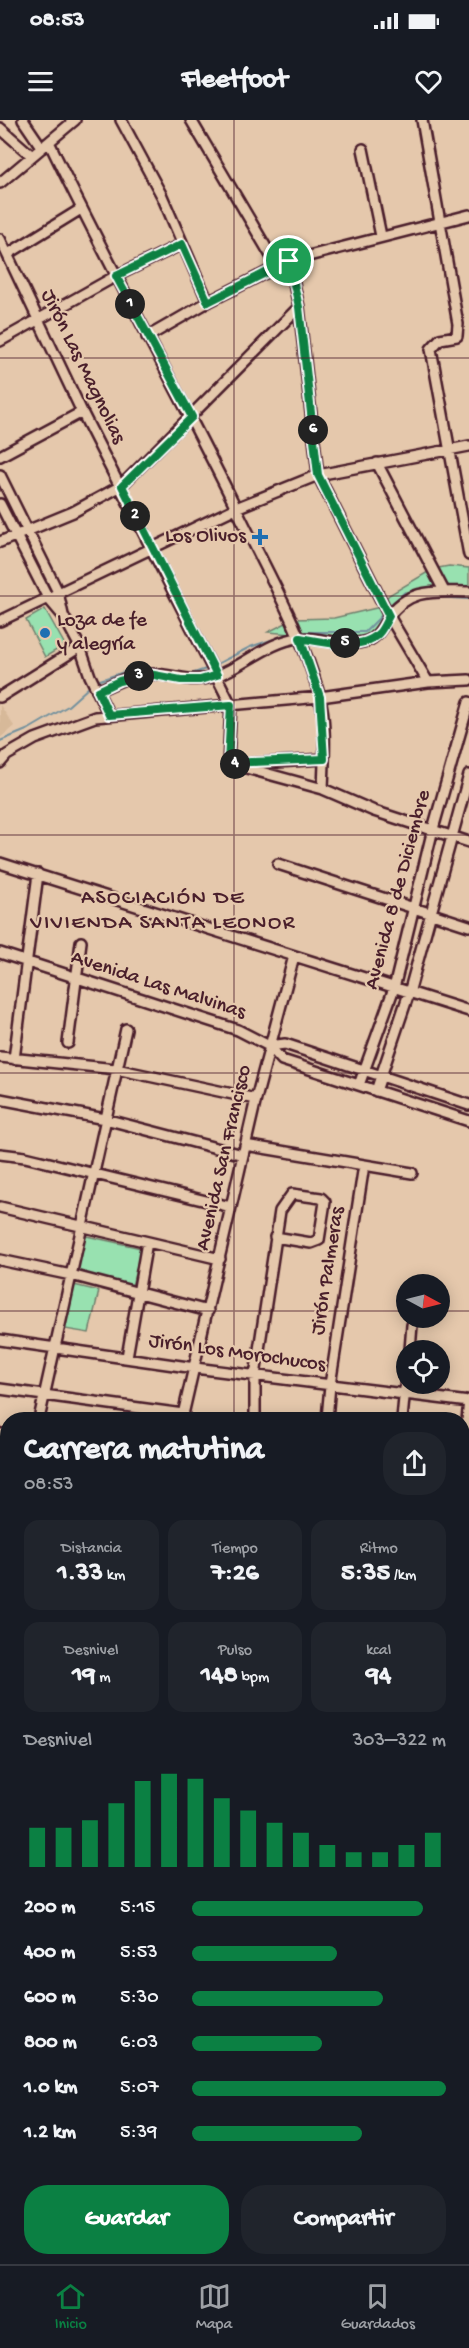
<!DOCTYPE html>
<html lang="es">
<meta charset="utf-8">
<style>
body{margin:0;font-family:"Gochi Hand",sans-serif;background:#20242c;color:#f1f3f6;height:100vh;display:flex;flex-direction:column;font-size:22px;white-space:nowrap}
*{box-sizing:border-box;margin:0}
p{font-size:20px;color:#9ea1a6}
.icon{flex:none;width:33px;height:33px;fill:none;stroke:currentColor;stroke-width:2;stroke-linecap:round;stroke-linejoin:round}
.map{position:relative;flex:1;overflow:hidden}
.side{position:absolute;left:0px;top:1292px;width:470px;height:854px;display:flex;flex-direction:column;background:#171b24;border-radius:24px 24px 0 0;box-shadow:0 3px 15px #0003}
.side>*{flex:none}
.needle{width:39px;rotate:97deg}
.buttons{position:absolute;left:396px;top:1154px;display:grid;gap:12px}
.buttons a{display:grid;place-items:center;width:54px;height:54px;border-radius:50%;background:#171b24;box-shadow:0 3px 15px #0003;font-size:30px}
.pin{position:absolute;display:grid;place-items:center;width:51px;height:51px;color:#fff;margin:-26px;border:3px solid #fff;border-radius:50%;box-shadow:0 2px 6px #0007}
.km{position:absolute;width:30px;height:30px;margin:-15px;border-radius:50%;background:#222;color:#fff;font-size:16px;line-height:30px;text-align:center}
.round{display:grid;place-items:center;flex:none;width:63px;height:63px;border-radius:24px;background:#20242c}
.summary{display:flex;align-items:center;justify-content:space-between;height:102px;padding:0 24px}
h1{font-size:33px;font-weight:700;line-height:45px}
.figures{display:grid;grid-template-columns:repeat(3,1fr);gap:9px;height:102px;padding:6px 24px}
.figures div{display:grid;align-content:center;border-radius:15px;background:#20242c;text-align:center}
.figures b{font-size:26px;font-weight:700}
.figures small{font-size:16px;font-weight:400}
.figures p{font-size:16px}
.chart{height:168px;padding:12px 24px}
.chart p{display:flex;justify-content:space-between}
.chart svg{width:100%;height:108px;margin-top:6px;stroke:#0b8043;stroke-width:6}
.cta{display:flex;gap:12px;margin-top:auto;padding:12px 24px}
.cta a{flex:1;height:69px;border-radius:24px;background:#0b8043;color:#fff;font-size:24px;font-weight:700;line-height:69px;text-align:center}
.cta a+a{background:#20242c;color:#f1f3f6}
ul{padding:0 24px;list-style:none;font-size:20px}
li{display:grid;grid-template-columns:96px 72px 1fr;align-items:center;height:45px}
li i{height:15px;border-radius:8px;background:#0b8043}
.status{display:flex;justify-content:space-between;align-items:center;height:42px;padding:0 30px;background:#171b24;direction:ltr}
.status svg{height:16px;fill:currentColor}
header{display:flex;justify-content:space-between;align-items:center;height:78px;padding:0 24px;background:#171b24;font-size:27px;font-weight:700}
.tab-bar{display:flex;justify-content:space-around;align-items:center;height:84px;border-top:2px solid #363941;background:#171b24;font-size:16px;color:#9ea1a6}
.tab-bar a{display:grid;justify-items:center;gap:3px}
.tab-bar .selected{color:#0b8043}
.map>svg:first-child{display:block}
.built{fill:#d7b999}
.green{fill:#98e1b0;stroke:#71806e;stroke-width:1.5}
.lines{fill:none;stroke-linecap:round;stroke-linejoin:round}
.stream{stroke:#73919e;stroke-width:2}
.minor-casing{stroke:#4a1f2b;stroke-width:14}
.highway-casing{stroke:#4a1f2b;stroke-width:18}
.minor{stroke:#e5c8ac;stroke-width:9}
.highway{stroke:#f9e181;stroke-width:14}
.route-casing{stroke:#fff;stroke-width:12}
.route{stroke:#0b8043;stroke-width:8}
.grid{fill:none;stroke:#4a1f2b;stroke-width:1.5;stroke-opacity:0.55}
.poi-dot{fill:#1f6fb2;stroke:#e5c8ac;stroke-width:2}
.labels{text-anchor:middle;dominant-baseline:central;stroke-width:4.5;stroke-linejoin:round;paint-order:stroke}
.street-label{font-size:21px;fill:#4a1f2b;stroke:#e5c8ac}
.poi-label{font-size:21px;fill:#4a1f2b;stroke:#e5c8ac;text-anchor:end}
.neighbourhood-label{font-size:22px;letter-spacing:1.5px;fill:#4a1f2b;stroke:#e5c8ac}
</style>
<div class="status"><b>08:53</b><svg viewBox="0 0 49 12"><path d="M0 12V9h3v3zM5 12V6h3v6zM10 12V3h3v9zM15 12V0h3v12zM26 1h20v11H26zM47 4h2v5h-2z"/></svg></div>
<header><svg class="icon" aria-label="menu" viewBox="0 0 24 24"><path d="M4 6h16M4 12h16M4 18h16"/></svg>Fleetfoot<svg class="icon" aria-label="heart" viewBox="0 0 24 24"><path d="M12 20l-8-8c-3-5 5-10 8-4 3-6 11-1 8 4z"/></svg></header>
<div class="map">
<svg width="469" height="2144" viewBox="0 0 469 2144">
<rect width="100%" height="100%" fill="#e5c8ac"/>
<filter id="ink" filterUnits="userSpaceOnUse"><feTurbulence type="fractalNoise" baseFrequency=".0167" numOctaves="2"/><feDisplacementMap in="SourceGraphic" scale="12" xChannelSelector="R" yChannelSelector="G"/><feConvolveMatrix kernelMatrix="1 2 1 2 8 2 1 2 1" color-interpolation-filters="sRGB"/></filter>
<g filter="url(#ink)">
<path class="built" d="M0 585 14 606 0 618Z
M469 1912V2144H413L412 2138H462V1933Z"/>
<path class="green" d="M449 446 469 448V474L436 469 400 486 390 503 362 520 268 512 294 499 334 498 376 488 389 475 433 449Z
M45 489 65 525 45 537 26 500Z
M82 1115 141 1128 132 1166 75 1151Z
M74 1165 99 1171 89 1213 65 1209Z"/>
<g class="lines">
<path class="stream" d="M433 477 469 479
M390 485 405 472
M305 512H365L381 496
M219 543 250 527 289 514
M188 555 206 549
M100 560 124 552 153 550
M0 621 29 609 68 586 88 568"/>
<g class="minor-casing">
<path id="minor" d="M23 0 42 28
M121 0 162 76 208 182
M191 0 277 146
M422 0 458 204 457 216 440 219 431 229 469 435
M0 8 32 36
M50 24C111 151 180 273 242 400 270 457 302 513 319 574 327 603 324 640 323 669
M363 29 381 116
M0 63 75 0
M0 119 82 292 231 585 228 643 323 669 374 691 469 722
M8 134 81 89
M289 141 299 187 318 355 389 496 428 562
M147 217 208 182 289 141 469 95
M0 221 116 156 182 124
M0 336 82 292
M377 343 444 471
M0 355 58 472 63 495
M0 384 48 478 64 497 80 527 90 556 109 595
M0 422 73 392 121 366 299 187
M0 501 236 388 318 355 469 326
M97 571C113 564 132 554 149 554 174 553 190 565 216 556 244 546 269 521 299 518 321 517 344 528 367 521 378 517 382 507 388 498 408 467 437 472 469 472
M0 577 80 527
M0 643 7 635 35 619 95 597 320 577 428 562 469 560
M246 644 324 639
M0 743 469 891
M278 744 469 806
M0 833 238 910 269 926 282 940 469 1001
M68 923 81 822
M269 926 285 924 469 985
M0 937 116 949 256 979
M14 939 38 754
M359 965 394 868 433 709 469 582
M376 971 409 873 469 655
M0 979 105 999 243 1035
M245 1025 412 1053
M0 1034 25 1037 231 1087
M0 1087 220 1139
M0 1140 71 1155 208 1191
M0 1220 195 1248 469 1282
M410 1230 412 1205
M127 1237 147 1122
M0 1269 183 1294
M39 1299 126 909
M182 1299 256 979 294 836
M255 1299V1256L280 1091 292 1074 321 1078 325 1082 319 1120 311 1123 275 1117
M327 1299 330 1265 364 1045
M402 1299 406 1257
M0 1314H8
M462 1353 469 1280
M0 1360 8 1361
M462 1373 469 1369
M462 1386 469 1382
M469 1414 466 1446 469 1477
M462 1496 469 1503
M0 1559 8 1558
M462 1664 469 1666
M0 1679 8 1677
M0 1786H8
M0 1888 8 1889
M462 1910 469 1888
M0 1935 8 1904
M0 1956 8 1958
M0 2043 8 2045
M0 2055 8 2056
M357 2138 369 2144
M410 2138 411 2144
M83 2144 84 2138
M383 2144 386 2138"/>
</g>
<g class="highway-casing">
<path id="highway" d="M462 1621 469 1611
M186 2144 193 2138"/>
</g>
<use href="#minor" class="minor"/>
<use href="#highway" class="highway"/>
</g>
</g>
<g class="lines" filter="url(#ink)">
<g class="route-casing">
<path id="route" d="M182 124 208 182 289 141 299 187 318 355 389 496C386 501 383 509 379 513 362 532 322 522 300 518L320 577 324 639 228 643 231 585 109 595 98 571 119 561 149 554 181 560H200L217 555 122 366 192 297 116 156Z"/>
</g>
<use href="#route" class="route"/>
</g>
<path class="grid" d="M234 0V1299M0 238H469M0 476H469M0 715H469M0 953H469M0 1191H406M440 1191H469M0 1429H8M462 1429H469M0 1668H8M462 1668H469M0 1906H8M462 1906H469M234 2138V2144"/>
<g class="poi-dot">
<path d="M257 408h6v6h6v6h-6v6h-6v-6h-6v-6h6z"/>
<circle cx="45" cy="513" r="6"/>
</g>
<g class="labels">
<g class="street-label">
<text transform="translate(82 247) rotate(64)">Jirón Las Magnolias</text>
<text transform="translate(399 770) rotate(-75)">Avenida 8 de Diciembre</text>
<text transform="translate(158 866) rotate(18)">Avenida Las Malvinas</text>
<text transform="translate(225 1038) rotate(-77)">Avenida San Francisco</text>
<text transform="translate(329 1151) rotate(-81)">Jirón Palmeras</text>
<text transform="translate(237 1234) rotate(8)">Jirón Los Morochucos</text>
</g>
<g class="poi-label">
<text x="246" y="417">Los Olivos</text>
<text x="57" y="501" text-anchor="start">Loza de fe<tspan x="57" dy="24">y alegría</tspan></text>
</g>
<g class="neighbourhood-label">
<text x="163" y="779">ASOCIACIÓN DE<tspan x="163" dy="25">VIVIENDA SANTA LEONOR</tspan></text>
</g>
</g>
</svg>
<div class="buttons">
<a><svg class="needle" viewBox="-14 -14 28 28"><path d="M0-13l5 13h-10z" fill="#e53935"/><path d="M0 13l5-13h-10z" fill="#9ea1a6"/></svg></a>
<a><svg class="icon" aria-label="locate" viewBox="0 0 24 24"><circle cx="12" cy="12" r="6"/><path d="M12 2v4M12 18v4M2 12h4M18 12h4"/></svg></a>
</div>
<div class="pin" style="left:289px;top:141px;background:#1e9e55"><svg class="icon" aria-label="arrive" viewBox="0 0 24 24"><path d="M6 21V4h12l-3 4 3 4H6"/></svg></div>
<b class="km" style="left:130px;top:184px">1</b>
<b class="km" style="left:135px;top:396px">2</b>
<b class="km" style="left:139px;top:556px">3</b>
<b class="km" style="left:235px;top:644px">4</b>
<b class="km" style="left:345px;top:523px">5</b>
<b class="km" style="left:313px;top:310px">6</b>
<section class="side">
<div class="summary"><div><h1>Carrera matutina</h1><p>08:53</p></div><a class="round"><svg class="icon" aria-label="share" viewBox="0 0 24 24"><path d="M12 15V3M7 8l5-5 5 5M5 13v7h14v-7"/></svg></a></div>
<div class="figures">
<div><p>Distancia</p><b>1.33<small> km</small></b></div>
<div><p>Tiempo</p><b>7:26</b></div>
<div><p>Ritmo</p><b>5:35<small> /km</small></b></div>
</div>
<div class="figures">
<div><p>Desnivel</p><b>19<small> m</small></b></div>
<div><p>Pulso</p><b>148<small> bpm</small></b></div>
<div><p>kcal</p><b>94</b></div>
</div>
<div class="chart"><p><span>Desnivel</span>303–322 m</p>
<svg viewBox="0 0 160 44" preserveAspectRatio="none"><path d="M5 44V28M15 44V28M25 44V25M35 44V18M45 44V9M55 44V6M65 44V8M75 44V16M85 44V21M95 44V26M105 44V30M115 44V35M125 44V38M135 44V38M145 44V35M155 44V30"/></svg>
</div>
<ul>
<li><b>200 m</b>5:15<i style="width:91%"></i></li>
<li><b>400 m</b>5:53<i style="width:57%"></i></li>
<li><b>600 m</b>5:30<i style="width:75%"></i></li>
<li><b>800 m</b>6:03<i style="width:51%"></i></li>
<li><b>1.0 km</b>5:07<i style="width:100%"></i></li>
<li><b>1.2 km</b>5:39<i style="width:67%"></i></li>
</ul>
<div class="cta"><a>Guardar</a><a>Compartir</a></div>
</section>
</div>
<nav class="tab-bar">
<a class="selected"><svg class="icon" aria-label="home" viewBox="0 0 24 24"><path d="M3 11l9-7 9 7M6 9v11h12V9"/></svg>Inicio</a>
<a><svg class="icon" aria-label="map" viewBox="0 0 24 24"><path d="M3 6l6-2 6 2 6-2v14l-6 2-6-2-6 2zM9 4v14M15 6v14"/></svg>Mapa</a>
<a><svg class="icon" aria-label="saved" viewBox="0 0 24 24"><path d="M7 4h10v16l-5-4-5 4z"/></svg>Guardados</a>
</nav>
